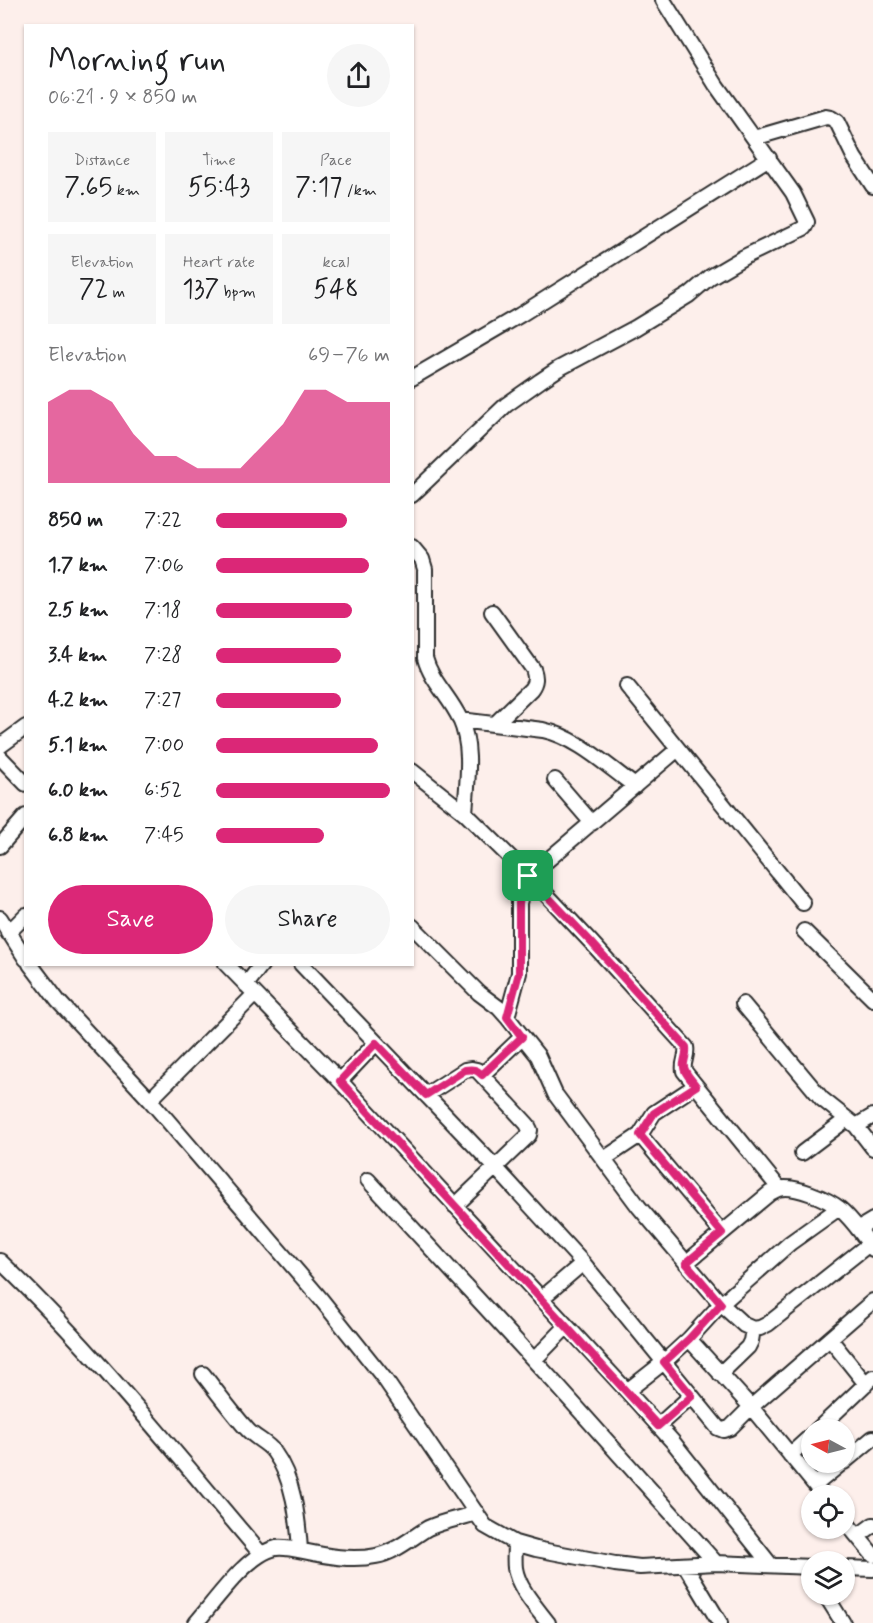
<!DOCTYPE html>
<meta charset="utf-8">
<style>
body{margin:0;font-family:Mynerve,sans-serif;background:#f6f6f6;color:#202124;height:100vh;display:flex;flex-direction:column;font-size:22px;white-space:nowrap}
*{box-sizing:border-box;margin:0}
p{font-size:20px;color:#757577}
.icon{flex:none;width:33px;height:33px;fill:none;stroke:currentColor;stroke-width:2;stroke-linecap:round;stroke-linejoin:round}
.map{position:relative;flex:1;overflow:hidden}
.sheet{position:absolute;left:24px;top:24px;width:390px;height:942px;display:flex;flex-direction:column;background:#fff;border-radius:0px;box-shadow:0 2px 4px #0004}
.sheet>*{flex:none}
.needle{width:39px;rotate:277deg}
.fabs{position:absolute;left:801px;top:1419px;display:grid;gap:12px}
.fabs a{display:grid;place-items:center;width:54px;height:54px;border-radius:50%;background:#fff;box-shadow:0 2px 4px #0004;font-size:30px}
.pin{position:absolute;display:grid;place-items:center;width:51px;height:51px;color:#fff;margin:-26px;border-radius:12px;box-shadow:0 3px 9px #0006}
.round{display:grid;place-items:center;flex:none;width:63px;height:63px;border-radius:32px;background:#f6f6f6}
.overview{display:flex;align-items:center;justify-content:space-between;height:102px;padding:0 24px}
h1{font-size:33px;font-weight:600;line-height:45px}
.metrics{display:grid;grid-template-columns:repeat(3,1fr);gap:9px;height:102px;padding:6px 24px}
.metrics div{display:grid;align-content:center;border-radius:0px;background:#f6f6f6;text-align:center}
.metrics b{font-size:26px;font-weight:600}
.metrics small{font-size:16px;font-weight:400}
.metrics p{font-size:16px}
.chart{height:168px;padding:12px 24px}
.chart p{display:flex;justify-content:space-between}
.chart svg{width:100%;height:108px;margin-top:6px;fill:#db2777;opacity:.7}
.primary-button{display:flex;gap:12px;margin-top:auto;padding:12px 24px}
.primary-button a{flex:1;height:69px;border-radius:36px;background:#db2777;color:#fff;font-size:24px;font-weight:600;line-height:69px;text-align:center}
.primary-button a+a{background:#f6f6f6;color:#202124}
ul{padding:0 24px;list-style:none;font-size:20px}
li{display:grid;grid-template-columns:96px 72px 1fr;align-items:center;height:45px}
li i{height:15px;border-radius:8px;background:#db2777}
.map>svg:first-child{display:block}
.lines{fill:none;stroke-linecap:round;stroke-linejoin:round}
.minor-casing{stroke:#2b2b2b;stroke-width:18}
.minor{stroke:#fff;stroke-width:14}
.route-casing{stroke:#fff;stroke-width:12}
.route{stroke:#db2777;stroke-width:8}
</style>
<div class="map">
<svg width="873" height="1623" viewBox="0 0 873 1623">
<rect width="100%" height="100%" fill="#fdefeb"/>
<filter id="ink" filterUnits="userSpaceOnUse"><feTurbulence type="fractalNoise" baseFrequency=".0167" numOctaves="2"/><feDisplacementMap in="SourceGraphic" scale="12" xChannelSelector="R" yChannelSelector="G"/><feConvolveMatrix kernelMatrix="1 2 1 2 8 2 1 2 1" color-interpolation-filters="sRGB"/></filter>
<g filter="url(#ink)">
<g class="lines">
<g class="minor-casing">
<path id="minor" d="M754 138 826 117 831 118 837 122 854 157 873 186
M412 378 520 315 769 158
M412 495 506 405 540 381 558 369 635 328 689 295 710 277 744 257 804 228 807 222 793 193 716 85 663 0
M412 547 422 559 425 569V658C431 681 450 697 460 719 473 748 467 782 465 813
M492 612 533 669C536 677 536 682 531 689L495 724
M627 686 803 903
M460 720 543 730C577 737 607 766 635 786
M0 746 26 727
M0 757 26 784
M412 771 465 813 529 876 591 942 686 1047C688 1056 682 1062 684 1071L779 1188
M555 780 592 823
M0 846 26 816
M0 918 26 959
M412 926 479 993 499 1008 507 1017 538 1056 555 1094 639 1207 721 1304 744 1325 753 1329 760 1328 768 1324 869 1244
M804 931 873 999
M8 933 26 915
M30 964 58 1001 150 1100 320 1298 384 1378 485 1526 515 1543 536 1549 615 1564 640 1567 716 1563 812 1567
M226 964 340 1081 627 1391 673 1442 770 1564
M301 964 495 1167 583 1263 718 1428 723 1430 730 1428 751 1407 873 1301
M246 985 262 964
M743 1004 822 1099 856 1126 873 1148
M507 1017 519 973V903L522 891 529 876 678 749
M482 1075 522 1037
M340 1081 376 1043
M426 1095 465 1070 472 1069 477 1070 527 1124 530 1130 529 1135 455 1206
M150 1100 255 994
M856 1126 873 1116
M640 1135 722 1233
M802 1153 847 1119
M604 1159 640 1135 654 1113 695 1086
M368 1180 555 1383 716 1563
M858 1229 873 1220
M0 1261C95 1352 176 1454 261 1554
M686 1263 770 1193C773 1192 775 1190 778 1189 793 1184 828 1199 840 1209 853 1220 863 1235 873 1249
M541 1299 583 1263
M689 1339 751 1407 824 1496
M830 1339 866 1384
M534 1360 567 1326
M203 1374C217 1392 231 1411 246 1428 254 1438 267 1442 274 1452 294 1479 298 1519 300 1550
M720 1374 748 1347 751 1341 753 1329
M627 1391 664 1362 689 1339 721 1304 790 1243 839 1208
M658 1426 691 1396
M817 1430 873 1377
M790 1455 812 1435
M844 1462 873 1438
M815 1485 843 1462
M844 1520 873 1555
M858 1536 873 1525
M515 1543C515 1551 514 1560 515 1568 518 1588 536 1607 548 1623
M685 1565 720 1623
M844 1568 873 1569
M825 1594 843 1623
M196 1623C215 1601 247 1554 276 1548 284 1547 294 1549 303 1551 327 1556 351 1561 376 1556 396 1552 411 1538 428 1528 443 1521 461 1518 477 1513"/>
</g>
<use href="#minor" class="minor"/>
</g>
</g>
<g class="lines" filter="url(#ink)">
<g class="route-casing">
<path id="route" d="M528 876 591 942 686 1047C687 1054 685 1056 684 1063 682 1071 691 1079 696 1086L654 1113 640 1135 722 1233 686 1263 721 1304 689 1339 664 1362 692 1396 658 1426 340 1081 376 1043 426 1095 465 1070C473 1069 476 1069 482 1075L522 1037 507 1017 519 973V903L522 891Z"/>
</g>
<use href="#route" class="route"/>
</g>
</svg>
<div class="fabs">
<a><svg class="needle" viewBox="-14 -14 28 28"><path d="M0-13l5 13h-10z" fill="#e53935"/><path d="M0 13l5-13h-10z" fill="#757577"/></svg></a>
<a><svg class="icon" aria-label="locate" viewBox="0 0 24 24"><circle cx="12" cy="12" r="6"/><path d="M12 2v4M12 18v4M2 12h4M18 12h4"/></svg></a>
<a><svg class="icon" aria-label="layers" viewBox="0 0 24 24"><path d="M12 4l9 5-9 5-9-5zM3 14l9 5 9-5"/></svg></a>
</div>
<div class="pin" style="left:528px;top:876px;background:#1e9e55"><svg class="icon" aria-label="arrive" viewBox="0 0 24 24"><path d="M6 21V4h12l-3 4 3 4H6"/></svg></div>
<section class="sheet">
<div class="overview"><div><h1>Morning run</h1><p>06:21 · 9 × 850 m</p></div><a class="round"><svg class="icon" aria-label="share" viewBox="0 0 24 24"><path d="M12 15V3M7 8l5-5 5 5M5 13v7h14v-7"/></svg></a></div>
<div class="metrics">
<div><p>Distance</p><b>7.65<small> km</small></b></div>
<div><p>Time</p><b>55:43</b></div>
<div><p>Pace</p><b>7:17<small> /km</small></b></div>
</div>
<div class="metrics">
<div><p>Elevation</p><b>72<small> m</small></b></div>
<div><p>Heart rate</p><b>137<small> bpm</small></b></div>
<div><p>kcal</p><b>548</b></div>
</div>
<div class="chart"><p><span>Elevation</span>69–76 m</p>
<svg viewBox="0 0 160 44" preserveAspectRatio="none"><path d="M0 44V11L10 6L20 6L30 11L40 24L50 33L60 33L70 38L80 38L90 38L100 29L110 20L120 6L130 6L140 11L150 11L160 11V44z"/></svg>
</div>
<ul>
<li><b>850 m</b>7:22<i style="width:75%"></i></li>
<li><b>1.7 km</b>7:06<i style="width:88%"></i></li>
<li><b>2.5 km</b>7:18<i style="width:78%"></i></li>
<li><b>3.4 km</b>7:28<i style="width:72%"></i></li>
<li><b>4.2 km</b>7:27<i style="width:72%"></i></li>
<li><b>5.1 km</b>7:00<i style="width:93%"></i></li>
<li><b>6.0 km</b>6:52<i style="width:100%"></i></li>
<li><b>6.8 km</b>7:45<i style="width:62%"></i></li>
</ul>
<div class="primary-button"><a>Save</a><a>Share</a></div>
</section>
</div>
